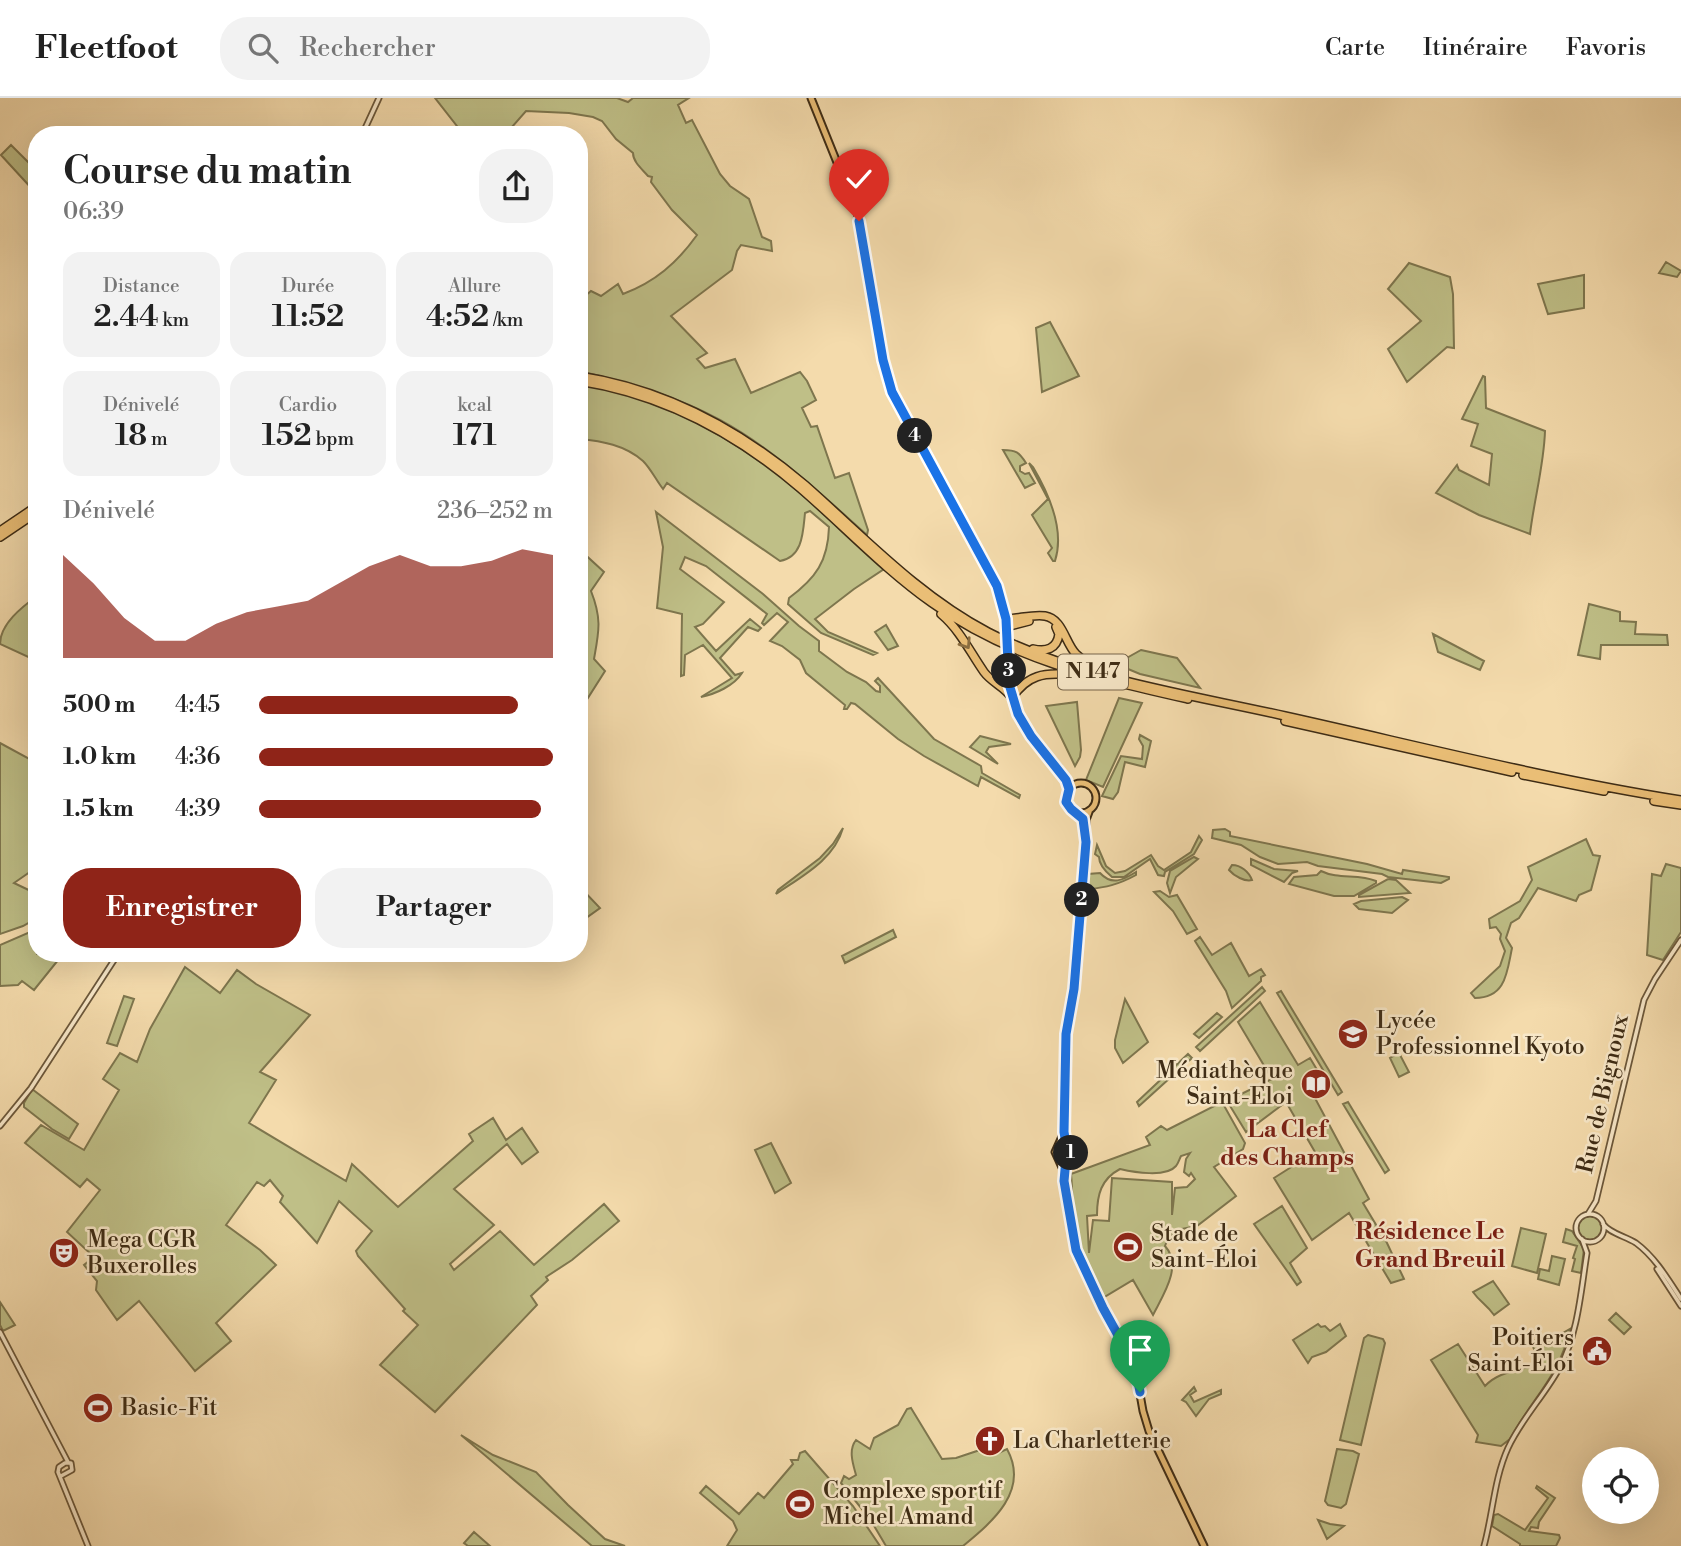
<!DOCTYPE html>
<html lang="fr">
<meta charset="utf-8">
<style>
body{margin:0;font-family:"Libre Bodoni",serif;background:#f2f2f2;color:#222;height:100vh;display:flex;flex-direction:column;font-size:26px;white-space:nowrap}
*{box-sizing:border-box;margin:0}
p{font-size:23px;color:#767676}
.icon{flex:none;width:38px;height:38px;fill:none;stroke:currentColor;stroke-width:2;stroke-linecap:round;stroke-linejoin:round}
.map{position:relative;flex:1;overflow:hidden}
.details{position:absolute;left:28px;top:28px;width:560px;height:836px;display:flex;flex-direction:column;background:#fff;border-radius:28px;box-shadow:0 7px 28px #0002}
.details>*{flex:none}
.buttons{position:absolute;left:1582px;top:1349px;display:grid;gap:14px}
.buttons a{display:grid;place-items:center;width:77px;height:77px;border-radius:50%;background:#fff;box-shadow:0 7px 28px #0002;font-size:35px}
.pin{position:absolute;display:grid;place-items:center;width:60px;height:60px;color:#fff;margin:-72px -30px;border-radius:50% 50% 50% 0;rotate:-45deg;box-shadow:0 0 7px #0007}
.pin .icon{rotate:45deg}
.km{position:absolute;width:35px;height:35px;margin:-18px;border-radius:50%;background:#222;color:#fff;font-size:19px;line-height:35px;text-align:center}
.round{display:grid;place-items:center;flex:none;width:74px;height:74px;border-radius:28px;background:#f2f2f2}
.summary{display:flex;align-items:center;justify-content:space-between;height:119px;padding:0 35px}
h1{font-size:38px;font-weight:600;line-height:52px}
.metrics{display:grid;grid-template-columns:repeat(3,1fr);gap:10px;height:119px;padding:7px 35px}
.metrics div{display:grid;align-content:center;border-radius:18px;background:#f2f2f2;text-align:center}
.metrics b{font-size:30px;font-weight:600}
.metrics small{font-size:19px;font-weight:400}
.metrics p{font-size:19px}
.chart{height:196px;padding:14px 35px}
.chart p{display:flex;justify-content:space-between}
.chart svg{width:100%;height:126px;margin-top:7px;fill:#8f2418;opacity:.7}
.action{display:flex;gap:14px;margin-top:auto;padding:14px 35px}
.action a{flex:1;height:80px;border-radius:28px;background:#8f2418;color:#fff;font-size:28px;font-weight:600;line-height:80px;text-align:center}
.action a+a{background:#f2f2f2;color:#222}
ul{padding:0 35px;list-style:none;font-size:23px}
li{display:grid;grid-template-columns:112px 84px 1fr;align-items:center;height:52px}
li i{height:18px;border-radius:9px;background:#8f2418}
header{display:flex;align-items:center;gap:42px;box-sizing:border-box;height:98px;padding:0 35px;background:#fff;border-bottom:2px solid #e0e0e0}
header strong{font-size:33px}
nav{display:flex;gap:38px;margin-inline-start:auto;font-size:24px}
.search{width:490px;height:63px;background:#f2f2f2;display:flex;align-items:center;gap:18px;box-sizing:border-box;padding:0 24px;border-radius:28px;color:#767676;font-size:26px}
.map>svg:first-child{display:block}
.green{fill:#bfbf87;stroke:#7e764e;stroke-width:2;fill-rule:evenodd}
.lines{fill:none;stroke-linecap:round;stroke-linejoin:round}
.minor-casing{stroke:#6c583b;stroke-width:7}
.major-casing{stroke:#3e2c15;stroke-width:9}
.highway-casing{stroke:#3e2c15;stroke-width:10}
.minor{stroke:#f8e8c9;stroke-width:3.5}
.major{stroke:#eabe76;stroke-width:5}
.highway{stroke:#eabe76;stroke-width:7}
.major-bridge-casing{stroke:#3e2c15;stroke-width:9;stroke-linecap:butt}
.major-bridge{stroke:#eabe76;stroke-width:5}
.oneway{stroke:#8b6e41}
.route-casing{stroke:#fff;stroke-width:14}
.route{stroke:#1a73e8;stroke-width:9}
.labels{text-anchor:middle;dominant-baseline:central;stroke-width:5;stroke-linejoin:round;paint-order:stroke}
.shield{fill:#f8e8c9;stroke:#76644b;stroke-width:2}
.shield-label{font-size:21px;font-weight:bold;fill:#3e2c15}
.poi-label{font-size:23px;fill:#3e2c15;stroke:#f8e8c9;text-anchor:start}
.street-label{font-size:23px;fill:#3e2c15;stroke:#f8e8c9}
.neighbourhood-label{font-size:24px;font-weight:bold;fill:#7a1f14;stroke:#f8e8c9}
</style>
<header>
<strong>Fleetfoot</strong>
<div class="search"><svg class="icon" aria-label="search" viewBox="0 0 24 24"><circle cx="10" cy="10" r="6"/><path d="M15 15l6 6"/></svg>Rechercher</div>
<nav><a>Carte</a><a>Itinéraire</a><a>Favoris</a></nav>
</header>
<div class="map">
<svg width="1681" height="1448" viewBox="0 0 1681 1448">
<rect width="100%" height="100%" fill="#f4dbac"/>
<filter id="stains"><feTurbulence type="fractalNoise" baseFrequency=".00286" numOctaves="4"/><feColorMatrix values="0 0 0 0 .2 0 0 0 0 .09 0 0 0 0 .02 0 0 0 .5 -.17"/></filter>
<radialGradient id="worn" r=".72"><stop offset=".6" stop-color="#630" stop-opacity="0"/><stop offset="1" stop-color="#630" stop-opacity=".3"/></radialGradient>
<path class="green" d="M435 0H617L628 4 633 0H689L678 7 686 25 692 22 720 76 730 88 749 101 762 139 771 143 772 153 741 147 737 153 732 172 671 218 707 255 697 261 705 270 735 261 751 295 800 274 807 283 816 302 802 310 811 329 817 328 835 380 849 375 868 432 867 437C821 396 775 352 720 322 677 298 627 284 579 273V203L591 193 601 198 618 186 623 196C655 184 677 165 697 137L672 112 651 84 652 79 648 78C642 71 633 64 633 55L616 41 602 23 593 19 569 15 526 13 505 37H464Z
M11 47 37 73V90L34 93 1 57Z
M1666 164 1681 173 1677 179 1659 175Z
M1409 165 1450 179 1453 196 1454 250 1447 249 1407 284 1388 251 1421 223 1388 191Z
M1584 177V210L1548 216 1538 186Z
M1050 224 1079 278 1042 294 1036 230Z
M1483 278 1485 279 1486 310 1545 333C1544 367 1534 402 1530 436L1479 417 1436 395 1457 367 1459 372 1489 387 1492 356 1471 348 1478 326 1462 321Z
M579 286C711 308 791 384 884 471L854 491 815 521 828 534 877 555 873 557 821 535 788 506 789 500C816 480 828 463 829 429L810 413 805 415C803 434 803 459 780 463L667 385 663 391C656 382 651 371 643 363 625 347 602 343 579 341Z
M1003 352C1016 352 1019 354 1026 365L1020 368V373L1025 376 1029 375 1035 385 1025 390Z
M1029 365 1033 369C1049 396 1065 432 1055 463H1053L1048 455 1052 450 1032 417 1048 401Z
M656 414 763 496 799 528 819 543V553L847 574 866 584 876 593 880 594V588L875 583 878 580 934 641 981 668 982 675 1020 697 1019 700 981 679 978 688 924 658 898 641 855 606 851 605 847 611H844L845 607 806 575 800 562 782 548 770 543 788 524 777 515 764 527 762 525 767 516 706 468 685 459 680 471 724 504 703 526 695 529 716 553 750 521 761 530 758 533 748 529 720 560 735 577 742 575C734 588 715 596 701 599L732 580 703 547 685 557 684 577 681 578 682 516 657 510 663 449Z
M579 451 604 474 591 493C602 521 599 533 594 561L605 573 579 614Z
M37 498V546L31 553 37 563 0 546C0 526 22 509 37 498Z
M1589 506 1620 514V523L1636 524 1635 536 1667 537 1668 547H1601L1600 561 1578 557Z
M886 527 898 548 888 552 875 534Z
M1433 536 1484 563 1480 572 1438 554Z
M1141 552 1177 560 1200 590 1140 576 1116 566Z
M1119 600 1142 605 1103 689 1086 682Z
M1077 604 1081 652 1080 659 1075 668 1046 608Z
M1140 637 1151 643 1145 669 1125 664 1118 694 1113 701 1102 698 1121 658 1142 661 1143 648 1139 641Z
M980 638 1011 646 989 649 986 654 998 666 970 649Z
M0 645 37 665V769L14 785 37 796V820L23 828 0 836Z
M843 730C834 762 802 778 776 796L778 792 820 760 833 746Z
M1225 731 1230 734V738L1367 766 1402 776 1403 772 1449 779V781L1441 785 1388 779 1382 776 1318 768 1307 764 1278 766 1260 759 1241 747 1212 740 1213 732Z
M1199 738 1202 742 1194 756 1165 774 1164 778 1158 777 1150 761 1124 779H1112C1106 774 1099 767 1099 759L1095 756 1097 747 1106 768 1115 775 1125 773 1151 757 1158 768 1164 772 1191 754Z
M1586 741 1593 757 1600 758 1591 792 1579 797 1576 803 1538 790 1519 820 1511 825 1506 840 1512 850C1507 874 1506 900 1475 900L1471 895 1500 868 1505 853 1500 841 1501 836 1496 829 1490 830 1489 821 1520 803 1532 782 1528 769Z
M1194 759 1198 761 1176 779 1170 795 1167 785 1170 773Z
M1251 761 1274 771 1298 773 1292 775 1284 784 1251 767Z
M1666 766 1681 770V834L1663 862 1647 857 1652 776 1661 778Z
M1232 767C1241 767 1249 774 1252 782 1245 784 1234 778 1229 772Z
M1321 773C1339 782 1358 775 1376 783V785L1354 798H1334L1289 786 1294 779 1317 777Z
M1136 774V777C1118 787 1106 789 1086 792L1088 776 1100 775C1112 788 1123 782 1136 774Z
M1388 781 1396 782 1410 795 1359 799V797Z
M579 788 600 810 579 825Z
M1160 793 1169 799 1177 797 1197 831 1187 836 1173 813 1154 794Z
M1402 799 1408 802 1392 815 1359 811 1354 806 1361 803Z
M37 831V856H63L34 892 22 883 18 887 0 888V847Z
M893 832 896 839 845 865 842 858Z
M1200 839 1212 857 1231 845 1249 878 1261 871 1265 877 1261 879V883L1232 910 1226 893 1195 843Z
M185 869 220 895 237 872 256 886 310 917 260 974 276 982 249 1025 346 1083 352 1066 398 1109 473 1043 469 1036 493 1020 506 1042 522 1030 538 1054 522 1066 507 1046 454 1091 494 1127 450 1166 454 1172 500 1133 534 1167 604 1106 619 1123 572 1162 546 1179 548 1182 531 1198 537 1207 435 1314 380 1267 418 1227 403 1213 405 1211 358 1158 356 1153 372 1133 339 1103 317 1145 280 1104 283 1098 270 1082 264 1088 257 1084 226 1127 260 1152 276 1167 216 1225 231 1243 195 1273 139 1203 117 1222 96 1192 97 1183 84 1167 94 1159 67 1134 100 1092 87 1081 80 1089 25 1045 41 1027 84 1052 119 992 103 981 120 955 137 964 150 931Z
M1262 889 1265 893 1200 953 1196 949Z
M1281 893 1342 994 1338 997 1277 895Z
M124 898 134 901 117 948 107 945Z
M1125 901 1148 944 1123 965 1115 950V942Z
M1260 904 1298 967 1310 960 1319 975 1312 981 1314 984 1309 989 1369 1101 1363 1105 1387 1145 1404 1181 1391 1185 1349 1115 1312 1142 1274 1080 1315 1054 1286 1004 1246 1034 1227 1003 1272 981 1238 924Z
M1217 915 1222 919 1199 940 1194 936Z
M1399 955 1409 974 1399 979 1390 960Z
M1188 956 1192 960 1139 1008 1137 1004Z
M32 991 78 1026 69 1041 52 1031 24 1009V1005Z
M1222 1004 1245 1045 1243 1051 1214 1069 1236 1098 1197 1128 1182 1131 1167 1139 1162 1133V1141L1168 1140 1165 1148C1183 1168 1163 1197 1153 1217L1133 1182 1101 1201C1091 1179 1077 1157 1074 1133 1072 1114 1073 1095 1071 1076L1150 1047 1146 1039 1161 1028 1167 1032ZM1190 1055 1186 1061 1184 1074 1189 1078 1191 1075 1195 1081 1187 1089 1175 1090 1172 1117V1084L1112 1080 1109 1123 1093 1122 1089 1155 1087 1118 1097 1117C1097 1097 1101 1081 1120 1071 1133 1074 1166 1080 1176 1068 1178 1066 1179 1062 1181 1058Z
M1348 1004 1389 1072 1385 1075 1343 1006Z
M771 1045 791 1085 775 1095 755 1052Z
M1282 1108 1307 1150 1290 1165 1301 1184 1297 1187 1254 1126Z
M1578 1130a12 12 0 1 1 24 0a12 12 0 1 1-24 0Z
M1521 1130 1546 1136 1537 1175 1512 1168Z
M1566 1131 1572 1133 1584 1151 1581 1175 1572 1173 1575 1161 1573 1160 1577 1148 1563 1144Z
M1552 1158 1565 1161 1559 1187 1538 1181 1540 1171 1549 1173Z
M1493 1183 1509 1206 1494 1217C1486 1206 1480 1204 1473 1194Z
M0 1204 15 1227 3 1233 0 1227Z
M1616 1215 1631 1229 1624 1236 1609 1222Z
M1318 1226 1321 1229 1325 1228 1330 1233 1340 1226 1346 1238 1326 1254 1312 1259 1308 1265 1293 1242Z
M1570 1231C1561 1276 1531 1302 1510 1341L1501 1348 1476 1344 1478 1337 1431 1262 1458 1246 1485 1288C1500 1272 1521 1273 1541 1265L1531 1245 1541 1239 1545 1245Z
M1368 1237 1383 1241 1385 1245 1361 1347 1340 1342 1364 1240Z
M1194 1289 1196 1293 1190 1297 1194 1304 1221 1292V1296L1209 1301 1196 1318 1186 1304 1182 1302Z
M911 1310 942 1361 956 1360 986 1350 994 1357 1007 1351C1030 1393 992 1424 963 1448H886L870 1421 841 1385 844 1378 849 1381 856 1377C853 1366 848 1352 856 1342L870 1351 874 1340 898 1327 907 1311Z
M461 1337 493 1357 536 1374 568 1407 605 1441 625 1448H592Z
M1337 1351 1353 1353 1359 1356 1346 1406 1341 1410 1328 1407 1325 1403Z
M805 1353 853 1408 880 1448H727L737 1432 733 1423 700 1395 706 1388 739 1416 758 1395 764 1400 793 1366 791 1362H798L800 1355Z
M1537 1388 1555 1400 1539 1424 1538 1430 1531 1429 1529 1433 1559 1437 1560 1440 1556 1448H1520V1446L1492 1428 1494 1417 1498 1416 1525 1432 1548 1400 1536 1390Z
M1318 1422 1330 1426 1344 1428 1327 1441Z
M474 1434 490 1448H468L464 1445Z"/>
<g class="lines">
<g class="minor-casing">
<path id="minor" d="M362 37 379 0
M0 1028 31 990 118 856
M1588 1116 1596 1103 1644 902 1655 881 1681 842
M1576 1130a14 14 0 1 1 28 0a14 14 0 1 1-28 0Z
M1603 1126C1611 1136 1625 1138 1636 1145 1655 1159 1668 1181 1681 1201
M1657 1171 1681 1208
M0 1234 68 1364
M61 1378 72 1372 71 1365H65L59 1369 58 1374 88 1448
M1484 1448C1493 1415 1494 1381 1508 1350 1522 1320 1545 1297 1560 1269 1578 1236 1581 1192 1587 1155L1582 1141"/>
</g>
<g class="major-casing">
<path id="major" d="M811 0 857 114 883 262 893 294 993 479 1001 498 1006 524
M1008 559C1009 586 1012 610 1027 633 1040 651 1065 669 1069 691
M1066 700a15 15 0 1 1 30 0a15 15 0 1 1-30 0Z
M1064 1034 1055 1054 1064 1074 1075 1152 1106 1217 1135 1268 1143 1313 1149 1333 1204 1448
M1066 1046 1064 1034 1066 936 1076 872 1086 758V722L1089 714
M1064 1071 1066 1061 1071 1055 1066 1046"/>
</g>
<g class="highway-casing">
<path id="highway" d="M579 278C664 291 740 332 805 387 864 439 918 497 988 534 1076 580 1188 596 1285 618 1416 647 1547 681 1681 702
M579 283C662 296 737 336 800 390 844 428 884 471 932 505 1010 561 1095 580 1188 601
M0 433 37 408
M0 439 37 414
M941 516C960 532 970 554 984 574 992 585 1004 588 1012 600 1027 577 1044 574 1071 577
M1006 521C1018 521 1033 516 1045 518 1063 521 1065 545 1076 556 1084 564 1095 569 1106 573
M1006 529 1029 523
M1033 551C1046 554 1057 551 1059 536L1056 529
M1285 623 1512 674
M1523 677 1604 693
M1654 703 1681 707"/>
</g>
<use href="#minor" class="minor"/>
<use href="#major" class="major"/>
<use href="#highway" class="highway"/>
<g class="major-bridge-casing">
<path id="major-bridge" d="M1006 533 1008 559"/>
</g>
<use href="#major-bridge" class="major-bridge"/>
</g>
<defs><path id="oneway-chevron" d="M-2-3.5L2.5 0L-2 3.5" fill="none" stroke-width="1.6" stroke-linecap="round" stroke-linejoin="round" transform="scale(1.75)"/></defs>
<use class="oneway" href="#oneway-chevron" transform="translate(966 546) rotate(57)"/>
<g class="lines">
<g class="route-casing">
<path id="route" d="M859 123 883 262 892 294 997 488 1006 521 1009 586 1018 616 1031 638 1066 682 1069 691 1066 704 1071 711 1083 721 1086 744 1074 891 1066 936 1064 1034 1066 1046 1071 1053 1066 1061 1064 1083 1076 1152 1103 1210 1135 1268 1140 1294"/>
</g>
<use href="#route" class="route"/>
</g>
<defs>
<g id="school-disc" transform="scale(1.575)"><circle r="9.5" fill="#8f2418" stroke="#f8e8c9"/><path d="M0-5L7-2L0 1L-7-2ZM-4 1L0 2.5L4 1V4Q0 6-4 4Z" fill="#fff"/></g>
<g id="library-disc" transform="scale(1.575)"><circle r="9.5" fill="#8f2418" stroke="#f8e8c9"/><path d="M-6-4Q-3-5.5-.7-3.5V5Q-3 3-6 4ZM6-4Q3-5.5 .7-3.5V5Q3 3 6 4Z" fill="#fff"/></g>
<g id="stadium-disc" transform="scale(1.575)"><circle r="9.5" fill="#8f2418" stroke="#f8e8c9"/><path d="M0-5a6.5 5 0 1 0 0 10a6.5 5 0 1 0 0-10ZM-3.5-1.8h7v3.6h-7Z" fill="#fff"/></g>
<g id="theatre-disc" transform="scale(1.575)"><circle r="9.5" fill="#8f2418" stroke="#f8e8c9"/><path d="M-5-5.5Q0-4 5-5.5V0Q5 5 0 6Q-5 5-5 0ZM-3.3-2.5H-1v1.5H-3.3ZM1-2.5H3.3v1.5H1ZM-2.8 1Q0 5.5 2.8 1Z" fill="#fff"/></g>
<g id="civic-disc" transform="scale(1.575)"><circle r="9.5" fill="#8f2418" stroke="#f8e8c9"/><path d="M-.6-6.5H3V-4.5H.6V-3L4-1V1h2V6H-6V1h2V-1L-.6-3ZM-1.2 2.5V6h2.4V2.5Z" fill="#fff"/></g>
<g id="church-disc" transform="scale(1.575)"><circle r="9.5" fill="#8f2418" stroke="#f8e8c9"/><path d="M-1.2-6h2.4v3.5h3.3v2.4h-3.3V6h-2.4V-.1h-3.3v-2.4h3.3Z" fill="#fff"/></g>
</defs>
<g fill-rule="evenodd">
<use href="#school-disc" x="1353" y="936"/>
<use href="#library-disc" x="1316" y="986"/>
<use href="#stadium-disc" x="1128" y="1149"/>
<use href="#theatre-disc" x="64" y="1155"/>
<use href="#civic-disc" x="1597" y="1253"/>
<use href="#stadium-disc" x="98" y="1310"/>
<use href="#church-disc" x="990" y="1343"/>
<use href="#stadium-disc" x="800" y="1406"/>
</g>
<g class="labels">
<rect class="shield" x="1058" y="556.5" width="70" height="35" rx="5"/>
<g class="shield-label">
<text x="1093" y="574">N 147</text>
</g>
<g class="poi-label">
<text x="1376" y="923">Lycée<tspan x="1376" dy="26">Professionnel Kyoto</tspan></text>
<text x="1293" y="973" text-anchor="end">Médiathèque<tspan x="1293" dy="26">Saint-Eloi</tspan></text>
<text x="1151" y="1136">Stade de<tspan x="1151" dy="26">Saint-Éloi</tspan></text>
<text x="87" y="1142">Mega CGR<tspan x="87" dy="26">Buxerolles</tspan></text>
<text x="1574" y="1240" text-anchor="end">Poitiers<tspan x="1574" dy="26">Saint-Éloi</tspan></text>
<text x="121" y="1310">Basic-Fit</text>
<text x="1013" y="1343">La Charletterie</text>
<text x="823" y="1393">Complexe sportif<tspan x="823" dy="26">Michel Amand</tspan></text>
</g>
<g class="street-label">
<text transform="translate(1603 996) rotate(-77)">Rue de Bignoux</text>
</g>
<g class="neighbourhood-label">
<text x="1287" y="1032">La Clef<tspan x="1287" dy="28">des Champs</tspan></text>
<text x="1430" y="1134">Résidence Le<tspan x="1430" dy="28">Grand Breuil</tspan></text>
</g>
</g>
<rect width="100%" height="100%" filter="url(#stains)"/>
<rect width="100%" height="100%" fill="url(#worn)"/>
</svg>
<div class="buttons">
<a><svg class="icon" aria-label="locate" viewBox="0 0 24 24"><circle cx="12" cy="12" r="6"/><path d="M12 2v4M12 18v4M2 12h4M18 12h4"/></svg></a>
</div>
<div class="pin" style="left:1140px;top:1294px;background:#1e9e55"><svg class="icon" aria-label="arrive" viewBox="0 0 24 24"><path d="M6 21V4h12l-3 4 3 4H6"/></svg></div>
<div class="pin" style="left:859px;top:123px;background:#d93025"><svg class="icon" aria-label="check" viewBox="0 0 24 24"><path d="M5 12l5 5 9-10"/></svg></div>
<b class="km" style="left:1071px;top:1055px">1</b>
<b class="km" style="left:1082px;top:802px">2</b>
<b class="km" style="left:1009px;top:573px">3</b>
<b class="km" style="left:915px;top:338px">4</b>
<section class="details">
<div class="summary"><div><h1>Course du matin</h1><p>06:39</p></div><a class="round"><svg class="icon" aria-label="share" viewBox="0 0 24 24"><path d="M12 15V3M7 8l5-5 5 5M5 13v7h14v-7"/></svg></a></div>
<div class="metrics">
<div><p>Distance</p><b>2.44<small> km</small></b></div>
<div><p>Durée</p><b>11:52</b></div>
<div><p>Allure</p><b>4:52<small> /km</small></b></div>
</div>
<div class="metrics">
<div><p>Dénivelé</p><b>18<small> m</small></b></div>
<div><p>Cardio</p><b>152<small> bpm</small></b></div>
<div><p>kcal</p><b>171</b></div>
</div>
<div class="chart"><p><span>Dénivelé</span>236–252 m</p>
<svg viewBox="0 0 160 44" preserveAspectRatio="none"><path d="M0 44V8L10 18L20 30L30 38L40 38L50 32L60 28L70 26L80 24L90 18L100 12L110 8L120 12L130 12L140 10L150 6L160 8V44z"/></svg>
</div>
<ul>
<li><b>500 m</b>4:45<i style="width:88%"></i></li>
<li><b>1.0 km</b>4:36<i style="width:100%"></i></li>
<li><b>1.5 km</b>4:39<i style="width:96%"></i></li>
</ul>
<div class="action"><a>Enregistrer</a><a>Partager</a></div>
</section>
</div>
